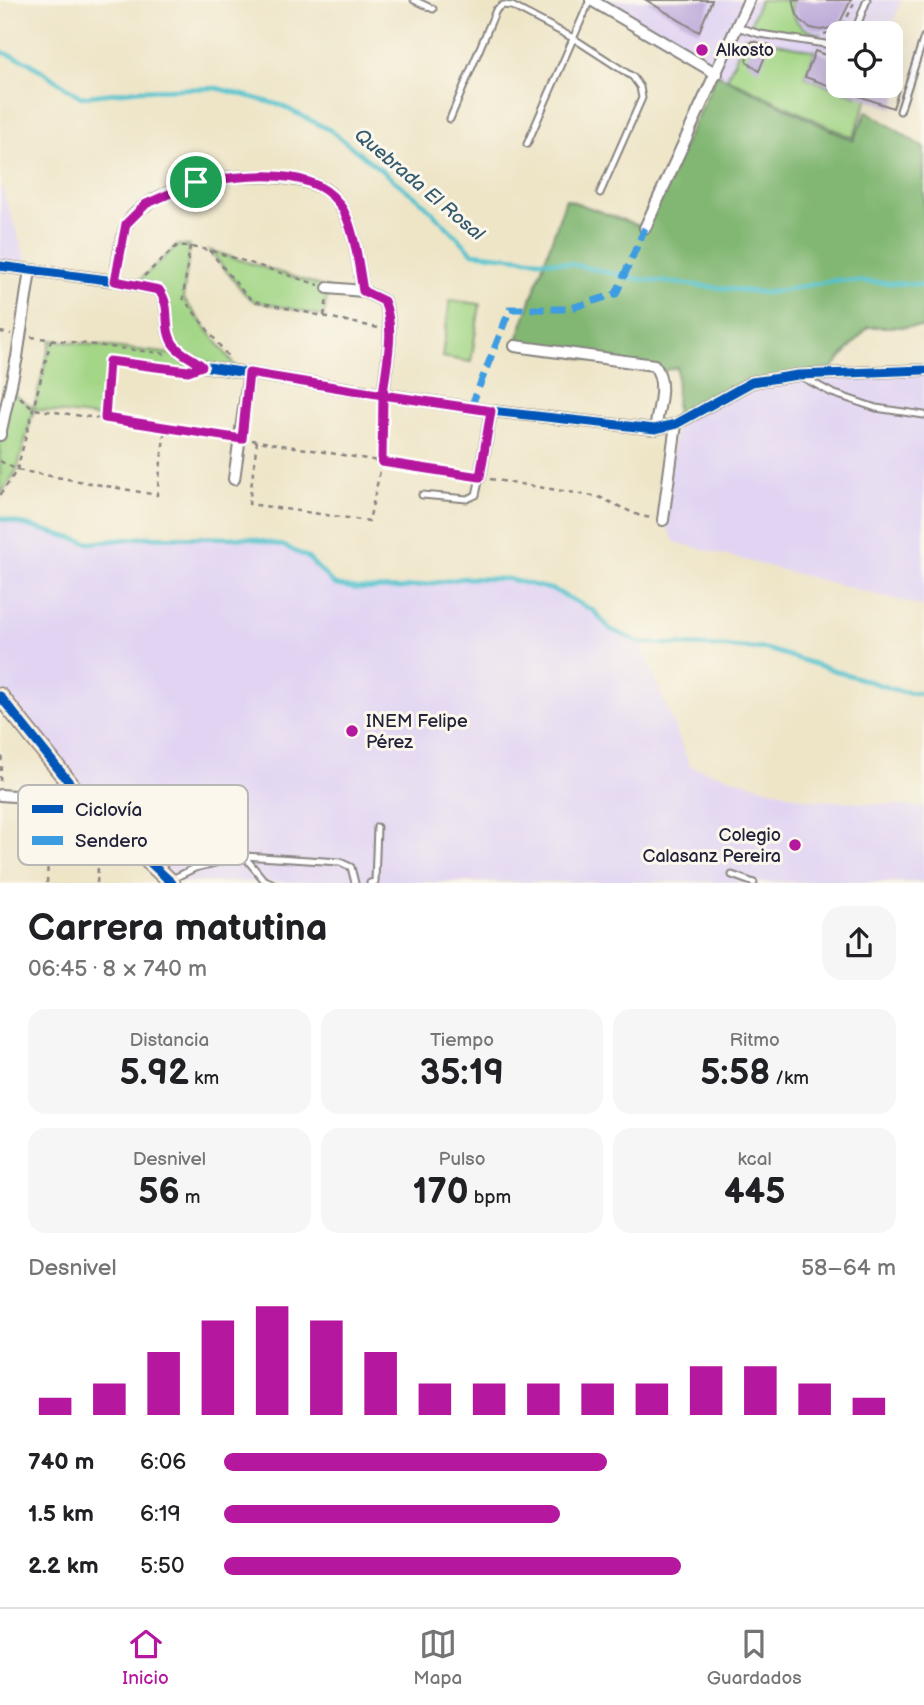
<!DOCTYPE html>
<html lang="es">
<meta charset="utf-8">
<style>
body{margin:0;font-family:"Balsamiq Sans",sans-serif;background:#f6f6f6;color:#202124;height:100vh;display:flex;flex-direction:column;font-size:26px;white-space:nowrap}
*{box-sizing:border-box;margin:0}
p{font-size:23px;color:#757577}
.icon{flex:none;width:38px;height:38px;fill:none;stroke:currentColor;stroke-width:2;stroke-linecap:round;stroke-linejoin:round}
.map{position:relative;height:883px;overflow:hidden}
.drawer{display:flex;flex-direction:column;background:#fff;flex:1}
.drawer>*{flex:none}
.fabs{position:absolute;left:826px;top:21px;display:grid;gap:14px}
.fabs a{display:grid;place-items:center;width:77px;height:77px;border-radius:14px;background:#fff;box-shadow:0 7px 28px #0002;font-size:35px}
.pin{position:absolute;display:grid;place-items:center;width:60px;height:60px;color:#fff;margin:-30px;border:4px solid #fff;border-radius:50%;box-shadow:0 2px 7px #0007}
.round{display:grid;place-items:center;flex:none;width:74px;height:74px;border-radius:21px;background:#f6f6f6}
.overview{display:flex;align-items:center;justify-content:space-between;height:119px;padding:0 28px}
h1{font-size:38px;font-weight:600;line-height:52px}
.figures{display:grid;grid-template-columns:repeat(3,1fr);gap:10px;height:119px;padding:7px 28px}
.figures div{display:grid;align-content:center;border-radius:18px;background:#f6f6f6;text-align:center}
.figures b{font-size:35px;font-weight:600}
.figures small{font-size:19px;font-weight:400}
.figures p{font-size:19px}
.chart{height:196px;padding:14px 28px}
.chart p{display:flex;justify-content:space-between}
.chart svg{width:100%;height:126px;margin-top:7px;stroke:#b5179e;stroke-width:6}
ul{padding:0 28px;list-style:none;font-size:23px}
li{display:grid;grid-template-columns:112px 84px 1fr;align-items:center;height:52px}
li i{height:18px;border-radius:9px;background:#b5179e}
.dock{display:flex;justify-content:space-around;align-items:center;height:98px;border-top:2px solid #e0e0e0;background:#fff;font-size:19px;color:#757577}
.dock a{display:grid;justify-items:center;gap:4px}
.dock .on{color:#b5179e}
.map>svg:first-child{display:block}
.built{fill:#e1d4f3}
.green{fill:#a3d686;stroke:#627c60;stroke-width:2}
.forest{fill:#82b773;stroke:#526c57;stroke-width:2}
.lines{fill:none;stroke-linecap:round;stroke-linejoin:round}
.stream{stroke:#55c2ce;stroke-width:4.5}
.building{fill:#bfaddb}
.lane-casing{stroke:#888481;stroke-width:9}
.street-casing{stroke:#888481;stroke-width:14}
.secondary-casing{stroke:#888481;stroke-width:19}
.path{stroke:#888481;stroke-width:2.5;stroke-dasharray:5 5;stroke-linecap:butt}
.lane{stroke:#fff;stroke-width:5}
.street{stroke:#fff;stroke-width:10}
.secondary{stroke:#fbe5cf;stroke-width:16}
.quiet{stroke:#3c9ce2;stroke-width:7;stroke-dasharray:14 7;stroke-linecap:butt}
.cycleway-casing{stroke:#fbf7ec;stroke-width:13}
.cycleway{stroke:#0057b8;stroke-width:9}
.route-casing{stroke:#fff;stroke-width:14}
.route{stroke:#b5179e;stroke-width:9}
.poi-dot{fill:#b5179e;stroke:#fbf7ec;stroke-width:2.5}
.labels{text-anchor:middle;dominant-baseline:central;stroke-width:6;stroke-linejoin:round;paint-order:stroke}
.poi-label{font-size:18px;fill:#22223b;stroke:#fbf7ec;text-anchor:start}
.water-label{font-size:19px;font-style:italic;fill:#345a6e;stroke:#fbf7ec}
.key{fill:#fbf7ec;stroke:#bab7b7;stroke-width:2}
.key-label{font-size:19px;fill:#22223b}
</style>
<div class="map">
<svg width="924" height="883" viewBox="0 0 924 883">
<rect width="100%" height="100%" fill="#fbf7ec"/>
<filter id="ink" filterUnits="userSpaceOnUse"><feTurbulence type="fractalNoise" baseFrequency=".0143" numOctaves="2"/><feDisplacementMap in="SourceGraphic" scale="14" xChannelSelector="R" yChannelSelector="G"/><feConvolveMatrix kernelMatrix="1 2 1 2 8 2 1 2 1" color-interpolation-filters="sRGB"/></filter>
<filter id="wash" filterUnits="userSpaceOnUse"><feTurbulence type="fractalNoise" baseFrequency=".00686" numOctaves="4" result="noise"/><feDisplacementMap in="SourceGraphic" scale="28" xChannelSelector="R" yChannelSelector="G"/><feGaussianBlur stdDeviation="1.57" result="paint"/><feColorMatrix in="noise" values="0 0 0 0 0 0 0 0 0 0 0 0 0 0 0 0 0 1.4 0 .05"/><feComposite in="paint" operator="in"/></filter>
<g filter="url(#wash)">
<rect width="100%" height="100%" fill="#eee5c7"/>
<path class="built" d="M592 0H901L890 33H838V86H872L853 138 717 74Z
M0 183 30 270 0 266Z
M924 370V607L675 542 663 520 676 424 752 382Z
M0 518 90 543 146 537 249 538 284 546 307 557 335 585 357 589 403 588 464 578 508 579 554 590 594 611 610 629 641 643 690 766 805 799 924 807V882H172L101 815 0 696Z"/>
<path class="green" d="M760 0H792C790 20 802 31 821 34L812 36 754 26 751 22Z
M745 36 815 51 805 77 856 96 860 86H872L853 138 727 78Z
M178 245 190 246 183 298 239 371 202 366 188 371 110 361 105 418 34 409 17 470 0 496V409L5 388 34 408 51 340 189 356 177 349 159 290 135 284Z
M209 250 328 288 324 316 254 301 245 294Z
M450 300 480 304 471 362 442 357Z"/>
<path class="forest" d="M717 74 853 141 867 111 924 148V327H868L832 368 759 381 676 424 677 367 660 372 515 346 566 199 645 228Z"/>
<g class="lines">
<path class="stream" d="M0 51 28 62 81 97 140 90 217 88 280 105 330 130 423 203 473 253 566 263 638 279 767 293 837 280 924 285
M0 518 90 543 146 537 249 538 284 546 307 557 335 585 357 589 403 588 464 578 508 579 554 590 594 611 610 629 641 643 767 649 899 691 924 694"/>
</g>
<g id="blocks">
<path class="building" d="M646 0H712L699 32Z
M793 0H851L840 22 831 28 821 30 811 28 803 23 797 15Z
M752 41 770 45 759 71 746 61Z
M815 51 838 60V86H900L893 108 805 77Z"/>
</g>
</g>
<g filter="url(#ink)">
<use href="#blocks" fill-opacity="0" stroke="#888481" stroke-width="2"/>
<g class="lines">
<g class="lane-casing">
<path id="lane" d="M414 0 433 9
M737 27 760 34 838 46
M854 33 867 0
M900 111 924 37
M450 119 496 10 503 5 512 6 573 38 633 77 640 87 642 98 600 193
M527 144 590 0
M804 378 832 393 876 408 924 415
M422 495 467 499 476 495 480 477
M244 856 263 879 272 883
M732 875 754 883
M172 879 195 868 244 856 340 862 351 867 355 883
M370 883 375 882 377 827"/>
</g>
<g class="street-casing">
<path id="street" d="M591 0 717 74
M645 228 749 0
M0 266 115 281 159 290C172 308 163 323 171 340 176 352 193 358 202 366L491 411 655 429 676 424 752 382 798 375 924 370
M115 281C117 268 121 234 127 224 138 204 173 189 194 183 223 174 312 171 333 196 355 221 357 259 363 291
M328 288 363 291 384 301C396 330 386 364 383 395
M515 346 654 365C668 382 658 409 655 429
M0 435 17 357 30 270
M480 477 491 411
M234 479 249 373
M663 520 676 424
M0 795 84 801"/>
</g>
<g class="secondary-casing">
<path id="secondary" d="M0 696 84 801 172 883"/>
</g>
<path class="path" d="M824 34C843 30 848 17 855 0
M190 246 183 298 230 359
M209 250 245 294 254 301 378 328
M144 276 178 245 209 250 319 285
M324 316 327 299
M0 332 11 334
M31 337 167 354
M20 397 34 409 228 437
M105 418 109 361 189 371
M252 440 469 476
M257 441 249 504 369 521 382 462 383 407
M0 461 17 470 157 495 165 428
M490 479 599 497 640 516 652 518
M0 495 17 470 51 340
M0 781 2 752
M47 883 50 809
M97 883 100 837"/>
<use href="#lane" class="lane"/>
<use href="#street" class="street"/>
<use href="#secondary" class="secondary"/>
<path class="quiet" d="M471 407 510 309H568L616 294 645 228"/>
<g class="cycleway-casing">
<path id="cycleway" d="M0 266 115 281 159 290C172 308 163 323 171 340 176 352 193 358 202 366L491 411 655 429 676 424 752 382 798 375 924 370
M115 281C117 268 121 234 127 224 138 204 173 189 194 183 223 174 312 171 333 196 355 221 357 259 363 291
M0 696 84 801 172 883"/>
</g>
<use href="#cycleway" class="cycleway"/>
</g>
</g>
<g class="lines" filter="url(#ink)">
<g class="route-casing">
<path id="route" d="M196 182 146 204 126 224 115 281 159 290C172 308 163 323 171 340 176 352 193 358 202 366L188 371 109 361 105 418 242 439 249 373 383 395 382 462 480 477 491 411 383 395C386 364 396 330 384 301L363 291C359 267 356 241 347 218 324 160 244 177 196 182"/>
</g>
<use href="#route" class="route"/>
</g>
<g class="poi-dot">
<circle cx="702" cy="50" r="7"/>
<circle cx="352" cy="731" r="7"/>
<circle cx="795" cy="845" r="7"/>
</g>
<g class="labels">
<g class="poi-label">
<text x="716" y="50">Alkosto</text>
<text x="366" y="721">INEM Felipe<tspan x="366" dy="21">Pérez</tspan></text>
<text x="781" y="835" text-anchor="end">Colegio<tspan x="781" dy="21">Calasanz Pereira</tspan></text>
</g>
<g class="water-label">
<text transform="translate(419 185) rotate(40)">Quebrada El Rosal</text>
</g>
</g>
<rect x="18" y="785" width="230" height="80" rx="10" class="key"/>
<rect x="32" y="805" width="31" height="8" fill="#0057b8"/>
<rect x="32" y="836" width="31" height="9" fill="#3c9ce2"/>
<g class="key-label">
<text x="75" y="816">Ciclovía</text>
<text x="75" y="847">Sendero</text>
</g>
</svg>
<div class="fabs">
<a><svg class="icon" aria-label="locate" viewBox="0 0 24 24"><circle cx="12" cy="12" r="6"/><path d="M12 2v4M12 18v4M2 12h4M18 12h4"/></svg></a>
</div>
<div class="pin" style="left:196px;top:182px;background:#1e9e55"><svg class="icon" aria-label="arrive" viewBox="0 0 24 24"><path d="M6 21V4h12l-3 4 3 4H6"/></svg></div>
</div>
<section class="drawer">
<div class="overview"><div><h1>Carrera matutina</h1><p>06:45 · 8 × 740 m</p></div><a class="round"><svg class="icon" aria-label="share" viewBox="0 0 24 24"><path d="M12 15V3M7 8l5-5 5 5M5 13v7h14v-7"/></svg></a></div>
<div class="figures">
<div><p>Distancia</p><b>5.92<small> km</small></b></div>
<div><p>Tiempo</p><b>35:19</b></div>
<div><p>Ritmo</p><b>5:58<small> /km</small></b></div>
</div>
<div class="figures">
<div><p>Desnivel</p><b>56<small> m</small></b></div>
<div><p>Pulso</p><b>170<small> bpm</small></b></div>
<div><p>kcal</p><b>445</b></div>
</div>
<div class="chart"><p><span>Desnivel</span>58–64 m</p>
<svg viewBox="0 0 160 44" preserveAspectRatio="none"><path d="M5 44V38M15 44V33M25 44V22M35 44V11M45 44V6M55 44V11M65 44V22M75 44V33M85 44V33M95 44V33M105 44V33M115 44V33M125 44V27M135 44V27M145 44V33M155 44V38"/></svg>
</div>
<ul>
<li><b>740 m</b>6:06<i style="width:57%"></i></li>
<li><b>1.5 km</b>6:19<i style="width:50%"></i></li>
<li><b>2.2 km</b>5:50<i style="width:68%"></i></li>
</ul>
</section>
<nav class="dock">
<a class="on"><svg class="icon" aria-label="home" viewBox="0 0 24 24"><path d="M3 11l9-7 9 7M6 9v11h12V9"/></svg>Inicio</a>
<a><svg class="icon" aria-label="map" viewBox="0 0 24 24"><path d="M3 6l6-2 6 2 6-2v14l-6 2-6-2-6 2zM9 4v14M15 6v14"/></svg>Mapa</a>
<a><svg class="icon" aria-label="saved" viewBox="0 0 24 24"><path d="M7 4h10v16l-5-4-5 4z"/></svg>Guardados</a>
</nav>
